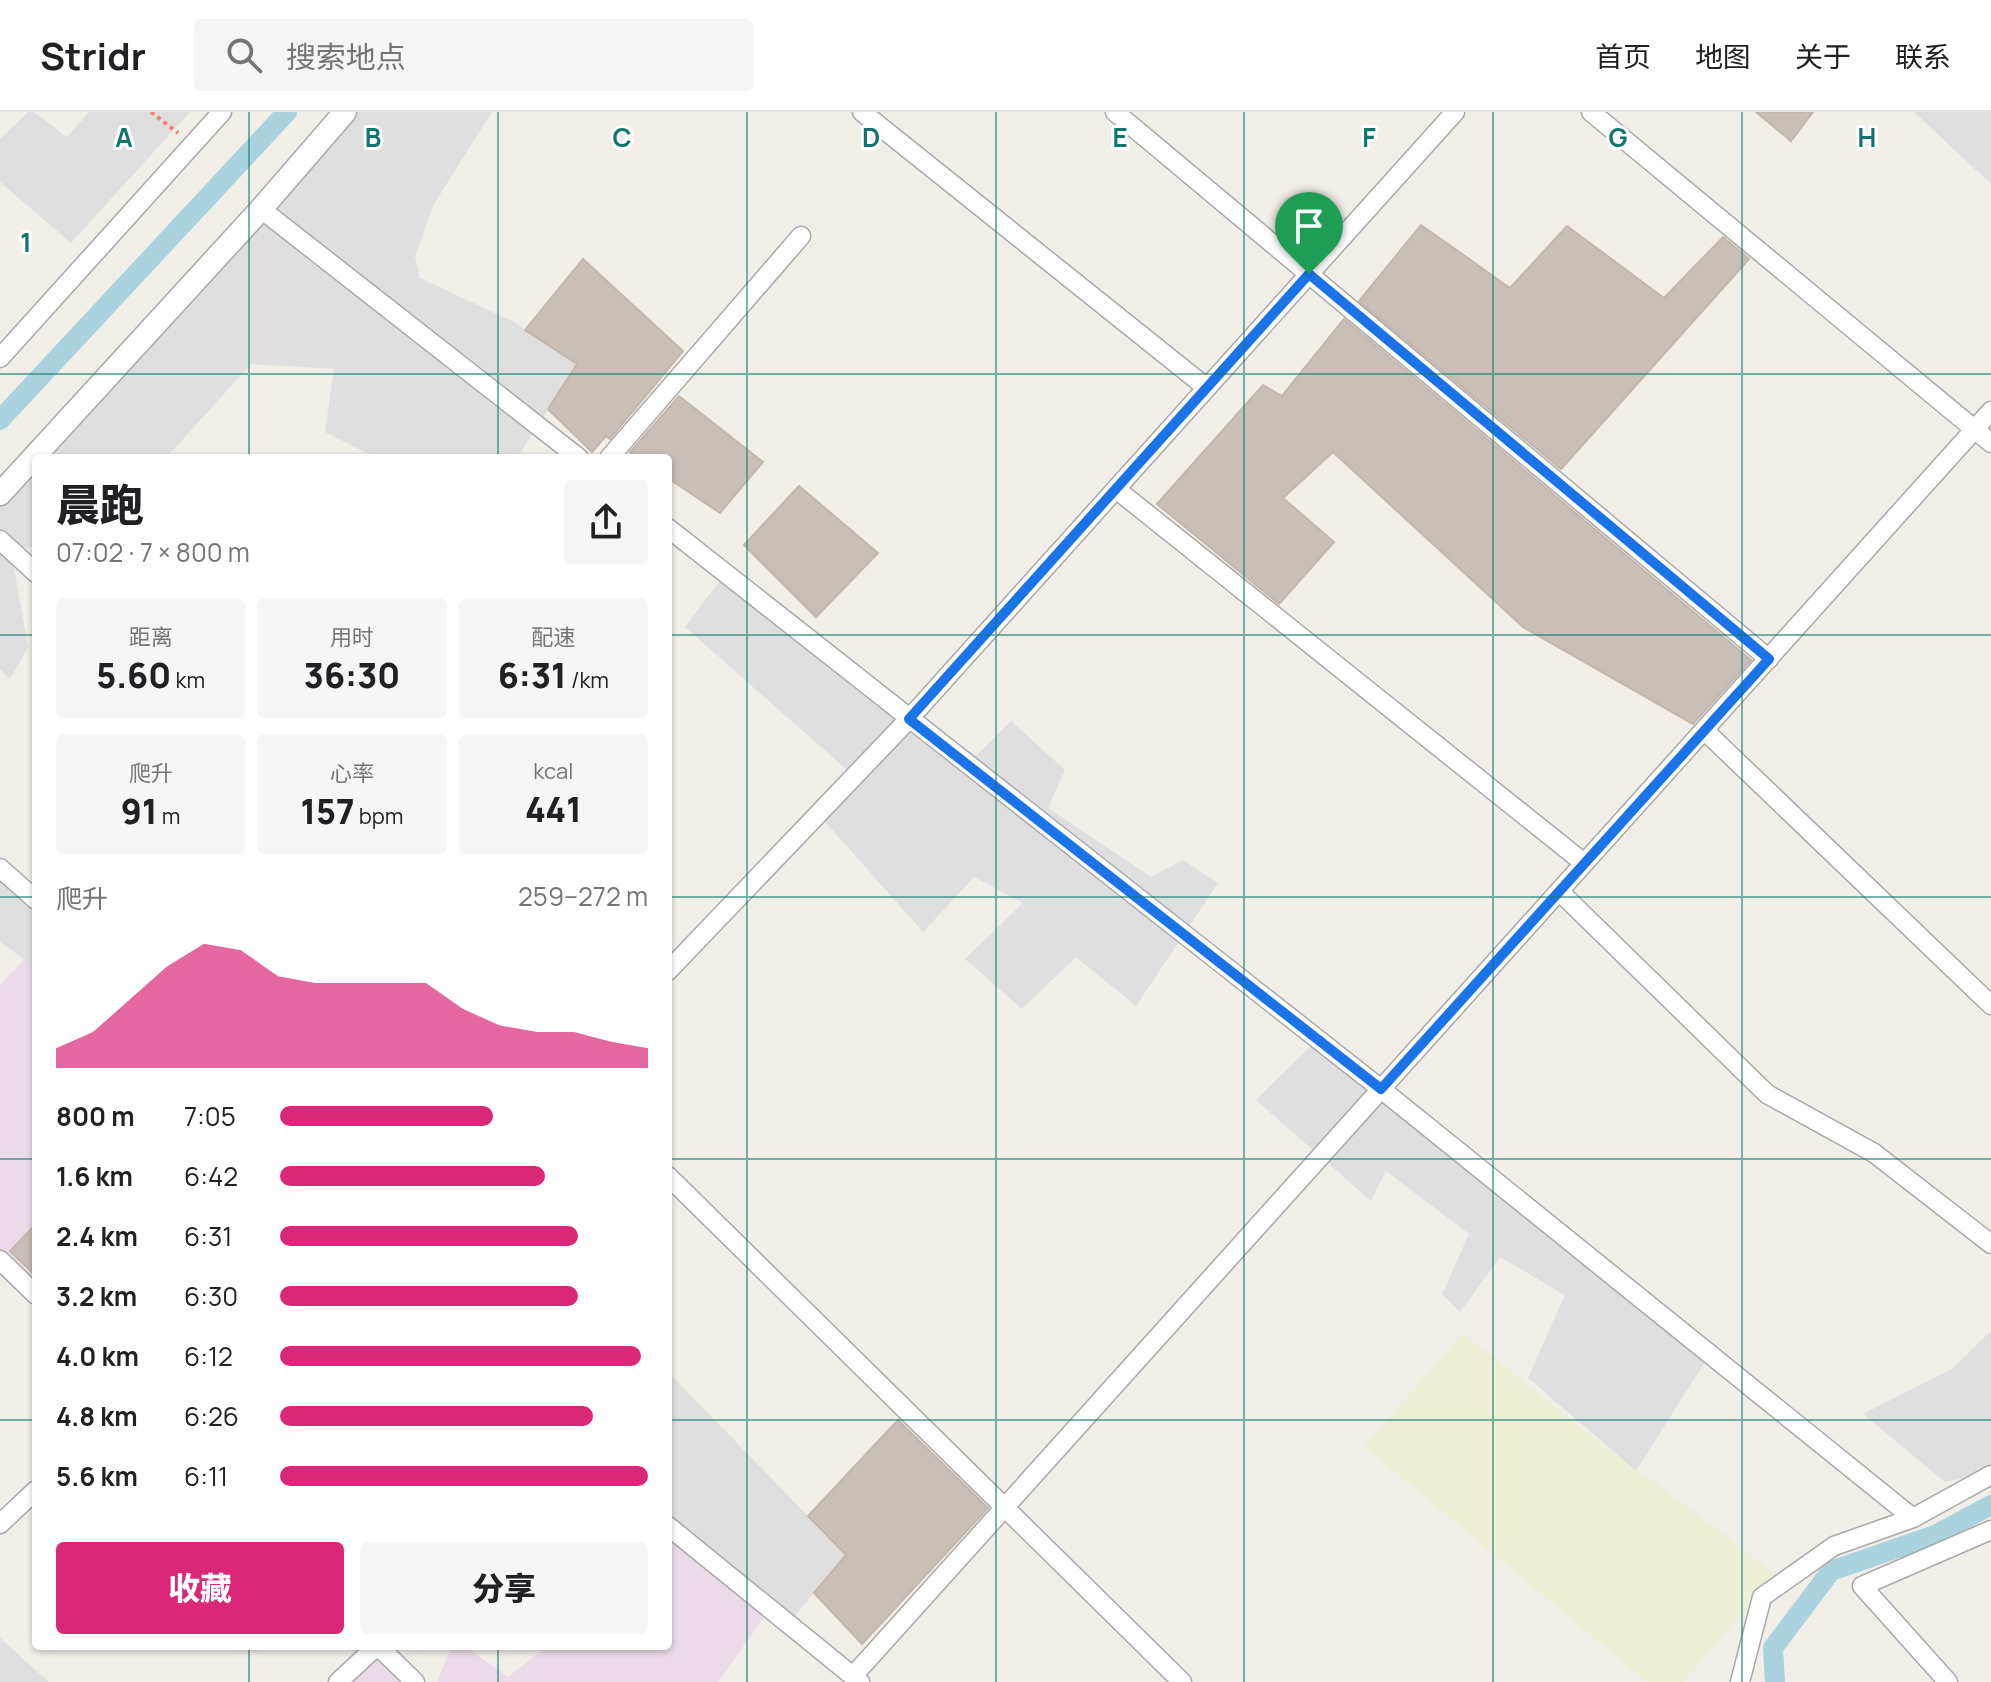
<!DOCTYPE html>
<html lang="zh">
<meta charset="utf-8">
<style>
body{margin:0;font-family:Manrope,"Noto Sans SC",sans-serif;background:#f6f6f6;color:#202124;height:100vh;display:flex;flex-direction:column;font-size:30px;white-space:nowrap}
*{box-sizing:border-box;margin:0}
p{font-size:26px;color:#757577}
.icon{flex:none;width:44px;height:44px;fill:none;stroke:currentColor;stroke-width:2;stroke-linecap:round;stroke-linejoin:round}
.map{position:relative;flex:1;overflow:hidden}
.details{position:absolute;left:32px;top:342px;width:640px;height:1196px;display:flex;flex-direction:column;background:#fff;border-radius:8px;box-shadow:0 2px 6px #0004}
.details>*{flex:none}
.pin{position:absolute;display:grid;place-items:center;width:68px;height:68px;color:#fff;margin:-82px -34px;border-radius:50% 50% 50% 0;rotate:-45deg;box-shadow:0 0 8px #0007}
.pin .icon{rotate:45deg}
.round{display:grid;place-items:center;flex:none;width:84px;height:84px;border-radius:8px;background:#f6f6f6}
.head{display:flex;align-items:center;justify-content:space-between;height:136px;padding:0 24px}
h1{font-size:44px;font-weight:800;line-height:60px}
.figures{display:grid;grid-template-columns:repeat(3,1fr);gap:12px;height:136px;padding:8px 24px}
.figures div{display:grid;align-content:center;border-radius:8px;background:#f6f6f6;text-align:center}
.figures b{font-size:34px;font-weight:800}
.figures small{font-size:22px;font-weight:400}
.figures p{font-size:22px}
.chart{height:224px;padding:16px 24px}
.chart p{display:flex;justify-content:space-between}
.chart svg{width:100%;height:144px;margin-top:8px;fill:#db2777;opacity:.7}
.action{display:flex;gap:16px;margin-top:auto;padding:16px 24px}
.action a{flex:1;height:92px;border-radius:8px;background:#db2777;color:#fff;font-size:32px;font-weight:800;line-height:92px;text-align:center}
.action a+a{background:#f6f6f6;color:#202124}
ul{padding:0 24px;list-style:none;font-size:26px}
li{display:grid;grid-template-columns:128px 96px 1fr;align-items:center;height:60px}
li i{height:20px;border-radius:10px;background:#db2777}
header{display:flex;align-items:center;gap:48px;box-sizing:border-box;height:112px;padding:0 40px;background:#fff;border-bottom:2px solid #e0e0e0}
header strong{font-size:38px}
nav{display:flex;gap:44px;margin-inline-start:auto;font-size:28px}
.search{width:560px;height:72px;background:#f6f6f6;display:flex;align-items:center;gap:20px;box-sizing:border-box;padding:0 28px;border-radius:8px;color:#757577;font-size:30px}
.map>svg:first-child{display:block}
.residential{fill:#e0dfdf}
.industrial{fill:#ebdbe8}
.farmland{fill:#eef0d5}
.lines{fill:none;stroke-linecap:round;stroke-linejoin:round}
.canal{stroke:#aad3df;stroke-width:20}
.building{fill:#c7bfb8;stroke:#c4b6ab;stroke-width:2}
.minor-casing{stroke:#a9a9a9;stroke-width:21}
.tertiary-casing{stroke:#a9a9a9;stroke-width:25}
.path{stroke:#fa8072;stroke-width:4;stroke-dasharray:4 4;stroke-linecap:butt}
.minor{stroke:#fff;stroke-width:18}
.tertiary{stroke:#fff;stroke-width:22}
.route-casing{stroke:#fff;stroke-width:16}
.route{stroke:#1a73e8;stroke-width:10}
.grid{fill:none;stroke:#0f766e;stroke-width:2;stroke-opacity:0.55}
.grid-label{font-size:26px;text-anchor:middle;font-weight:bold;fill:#0f766e;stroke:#fff;stroke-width:6;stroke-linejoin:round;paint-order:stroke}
</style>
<header>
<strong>Stridr</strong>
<div class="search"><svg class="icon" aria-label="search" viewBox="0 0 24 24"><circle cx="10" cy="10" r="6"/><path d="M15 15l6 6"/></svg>搜索地点</div>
<nav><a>首页</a><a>地图</a><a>关于</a><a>联系</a></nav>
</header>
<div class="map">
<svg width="1991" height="1570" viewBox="0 0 1991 1570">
<rect width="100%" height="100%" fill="#f2efe9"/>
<path class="residential" d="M28 0H34L67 25 89 0H190L71 131 0 70V27Z
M343 0H492L434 92 415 144 420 166 514 210 577 252 517 346H377L325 320 334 257 251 252 166 346H36V434L11 438 28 535 10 567 0 557V379Z
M1914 0H1991V72Z
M725 462 968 652 1011 609 1065 658 1048 696 1151 765 1183 748 1218 771 1136 894 1076 845 1022 897 965 847 1023 791 974 765 923 820 820 704 854 664 685 515Z
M0 768 36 801V856L0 830Z
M1318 927 1710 1242 1636 1359 1528 1266 1565 1183 1500 1145 1460 1200 1442 1182 1469 1122 1386 1059 1371 1089 1256 988Z
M1991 1219V1359L1945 1370 1863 1302 1952 1257Z
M668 1260 846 1443 788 1512 668 1410Z
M0 1526 49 1570H0Z"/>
<path class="industrial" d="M24 847 36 856V1171L0 1139V874Z
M668 1414 770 1497 718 1570H437L452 1534H465L508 1565 547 1534H668Z
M377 1534 415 1570H352L346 1563Z"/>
<path class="farmland" d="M1463 1221 1636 1359 1645 1362 1776 1462 1683 1570H1647L1364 1334Z"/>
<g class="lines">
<path class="canal" d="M0 308 287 0
M1775 1570 1773 1536 1831 1459 1935 1423 1991 1393"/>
</g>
<path class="building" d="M1756 0H1813L1791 29Z
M1421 113 1510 176 1567 114 1664 186 1723 125 1749 147 1561 357 1359 189Z
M583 147 683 239 610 327 606 324 592 340 548 297 577 252 525 218Z
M1344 207 1751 548 1693 612 1523 515 1333 340 1283 386 1334 430 1279 492 1157 392 1263 273 1282 284Z
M679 284 763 350 720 401 668 366V346H638L630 340Z
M799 374 878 441 816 505 744 433Z
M36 1112V1164L10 1139Z
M898 1308 988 1396 862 1532 814 1481 846 1443 808 1404Z"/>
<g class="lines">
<g class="minor-casing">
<path id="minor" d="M862 0 1207 276
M1115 0 1769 547
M1591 0 1991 331
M261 97 579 346
M0 246 222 0
M609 346 801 124
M1116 377 1584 751
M668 416 1381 977 1913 1406
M0 428 36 461
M1704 618 1991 893
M0 756 36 788
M1559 779 1767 982 1874 1041 1991 1132
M668 859 909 607 1455 0
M668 1064 1182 1570
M0 1148 36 1183
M0 1412 36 1378
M668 1414 860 1570
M378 1534 415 1570
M853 1564 1991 299
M338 1570 377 1534
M1740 1570 1762 1485 1834 1434 1913 1406 1991 1363
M1948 1570 1862 1474 1991 1418"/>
</g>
<g class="tertiary-casing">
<path id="tertiary" d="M0 382 261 97 345 0"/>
</g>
<path class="path" d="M151 0 178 21"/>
<use href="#minor" class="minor"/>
<use href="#tertiary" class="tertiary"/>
</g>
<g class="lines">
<g class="route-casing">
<path id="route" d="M1309 162 1769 547 1381 977 909 607Z"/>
</g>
<use href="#route" class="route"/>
</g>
<path class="grid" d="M249 0V346M498 0V346M747 0V1570M996 0V1570M1244 0V1570M1493 0V1570M1742 0V1570M0 262H1991M0 523H36M668 523H1991M0 785H36M668 785H1991M0 1047H36M668 1047H1991M0 1308H36M668 1308H1991M249 1534V1570M498 1534V1570"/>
<g class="grid-label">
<text x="124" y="35">A</text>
<text x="373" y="35">B</text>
<text x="622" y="35">C</text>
<text x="871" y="35">D</text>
<text x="1120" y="35">E</text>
<text x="1369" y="35">F</text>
<text x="1618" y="35">G</text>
<text x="1867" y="35">H</text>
<text x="26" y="140">1</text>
</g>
</svg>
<div class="pin" style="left:1309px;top:162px;background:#1e9e55"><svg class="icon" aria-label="arrive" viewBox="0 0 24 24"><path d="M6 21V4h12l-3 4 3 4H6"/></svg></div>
<section class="details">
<div class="head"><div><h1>晨跑</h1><p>07:02 · 7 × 800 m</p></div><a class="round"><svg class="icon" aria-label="share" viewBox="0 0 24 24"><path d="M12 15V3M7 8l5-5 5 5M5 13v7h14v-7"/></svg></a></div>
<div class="figures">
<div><p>距离</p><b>5.60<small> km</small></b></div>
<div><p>用时</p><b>36:30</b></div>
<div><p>配速</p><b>6:31<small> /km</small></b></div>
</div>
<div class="figures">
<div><p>爬升</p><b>91<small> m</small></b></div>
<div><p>心率</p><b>157<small> bpm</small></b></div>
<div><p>kcal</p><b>441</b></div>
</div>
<div class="chart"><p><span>爬升</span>259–272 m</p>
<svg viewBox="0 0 160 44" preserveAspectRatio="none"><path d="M0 44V38L10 33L20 23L30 13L40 6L50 8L60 16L70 18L80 18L90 18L100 18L110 26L120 31L130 33L140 33L150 36L160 38V44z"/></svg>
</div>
<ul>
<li><b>800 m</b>7:05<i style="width:58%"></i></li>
<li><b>1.6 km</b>6:42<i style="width:72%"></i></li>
<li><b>2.4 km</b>6:31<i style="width:81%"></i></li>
<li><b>3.2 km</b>6:30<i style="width:81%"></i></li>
<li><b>4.0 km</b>6:12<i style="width:98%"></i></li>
<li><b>4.8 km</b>6:26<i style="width:85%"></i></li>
<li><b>5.6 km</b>6:11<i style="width:100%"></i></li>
</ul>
<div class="action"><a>收藏</a><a>分享</a></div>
</section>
</div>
